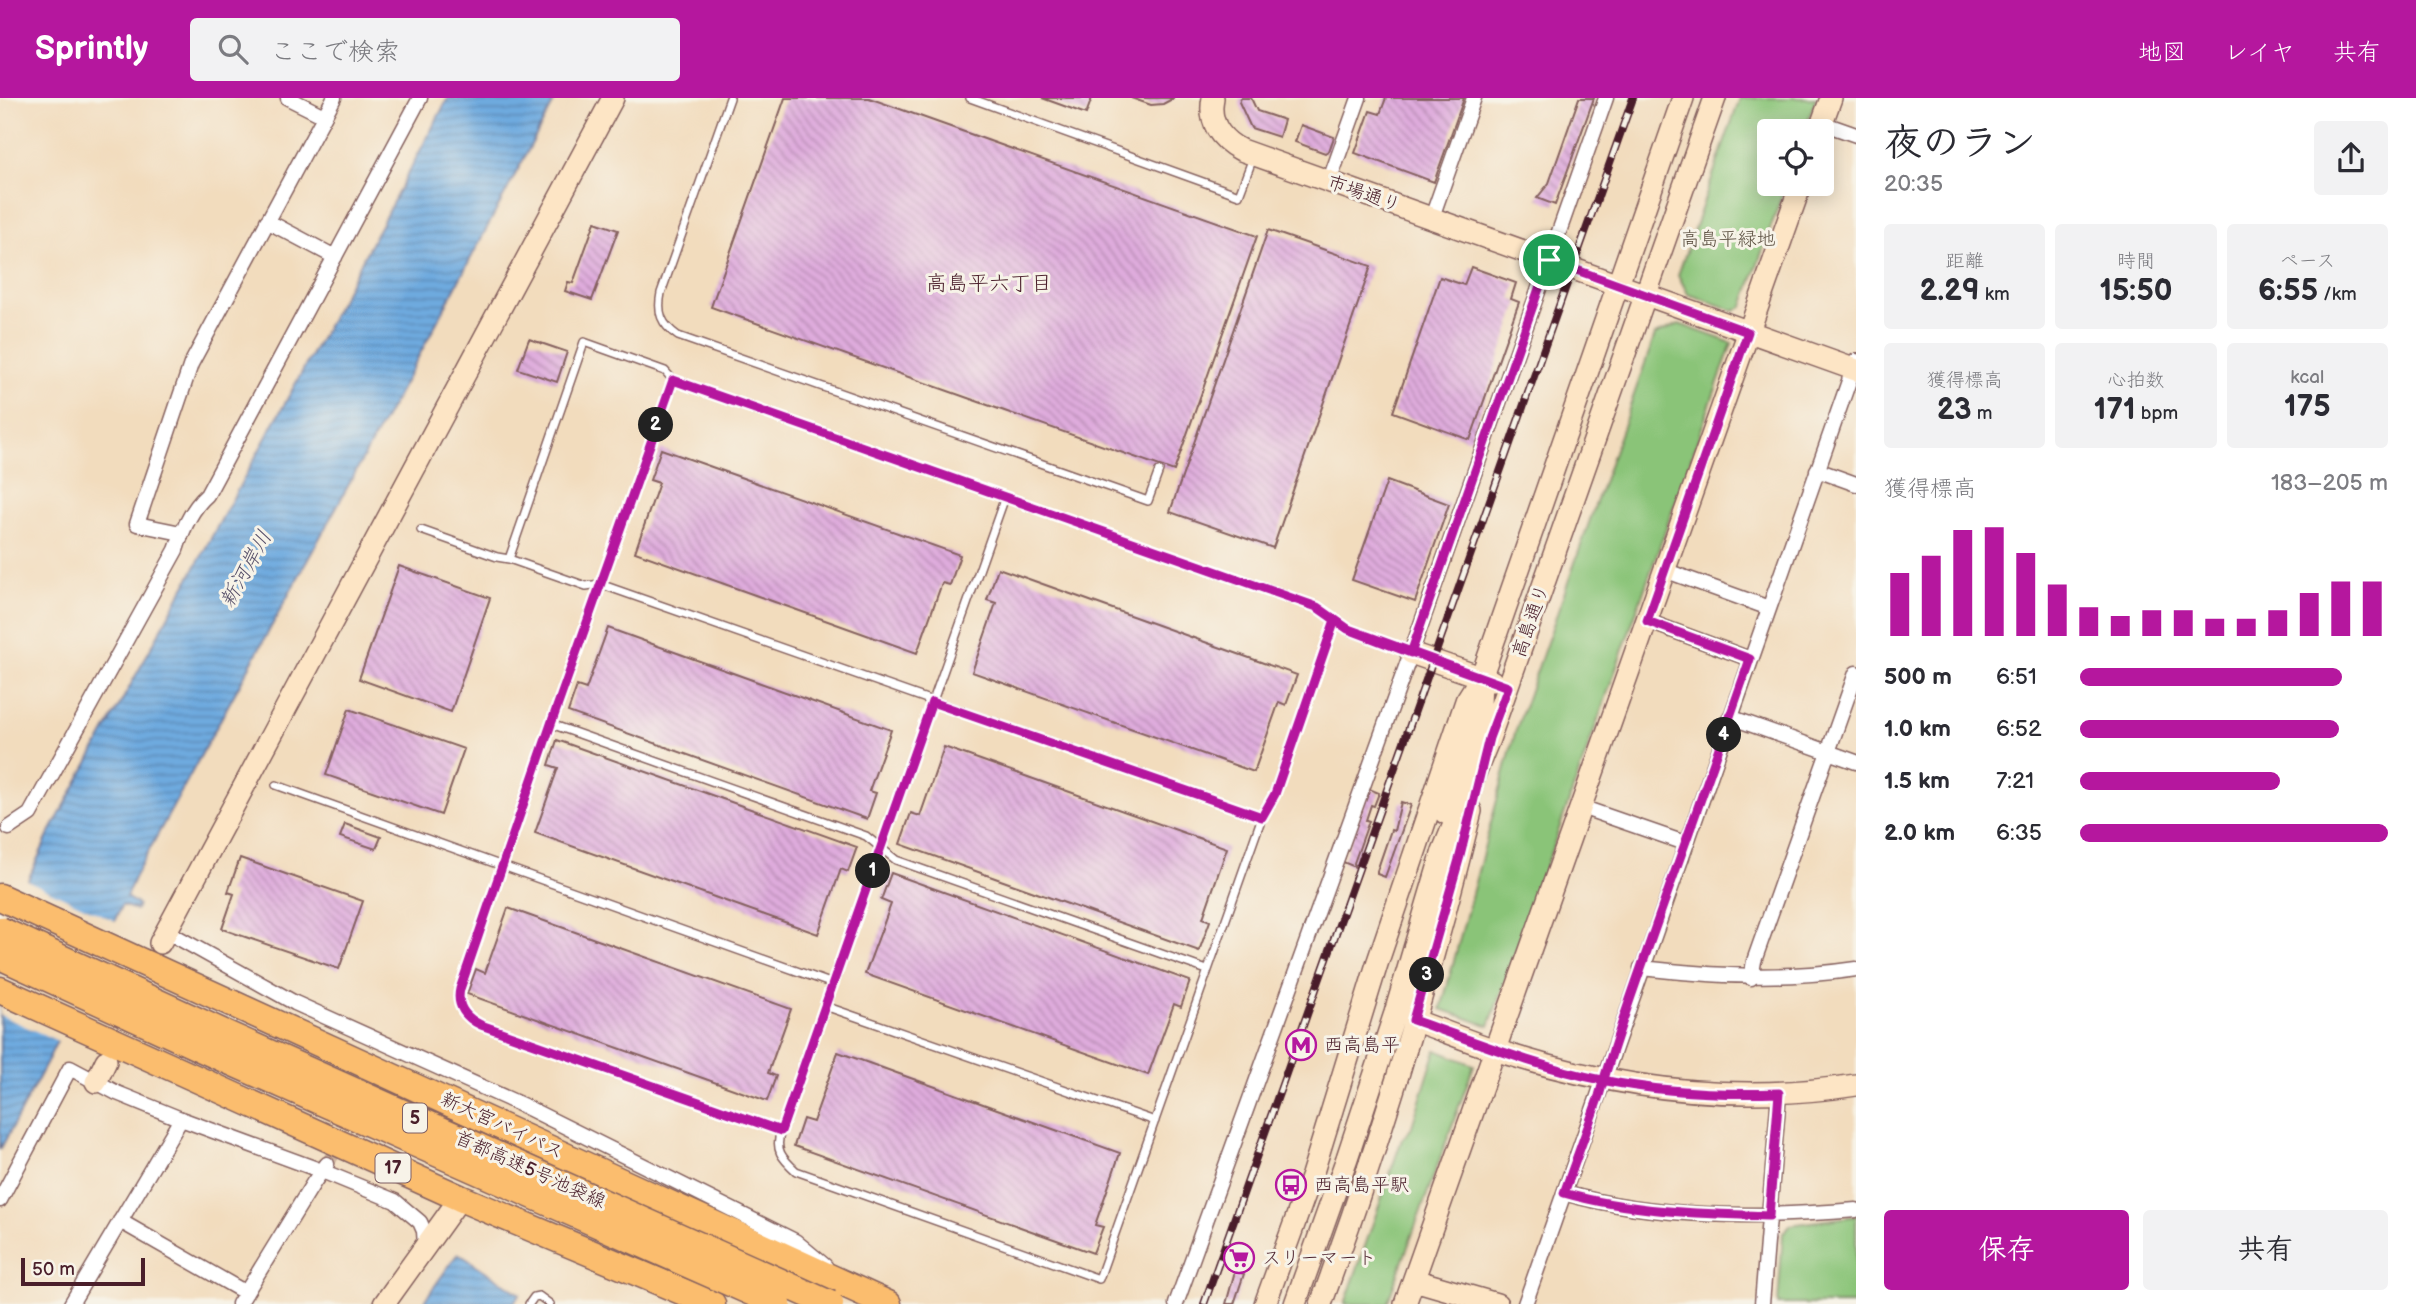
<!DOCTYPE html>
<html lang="ja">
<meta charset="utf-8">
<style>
body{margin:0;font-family:"Balsamiq Sans","Klee One",sans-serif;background:#f2f2f3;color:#2b2b33;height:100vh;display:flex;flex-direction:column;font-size:26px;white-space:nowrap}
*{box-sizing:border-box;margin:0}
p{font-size:23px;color:#7c7c81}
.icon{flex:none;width:38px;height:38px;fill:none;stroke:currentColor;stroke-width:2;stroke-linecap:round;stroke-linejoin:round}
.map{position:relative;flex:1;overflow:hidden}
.drawer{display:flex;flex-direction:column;background:#fff;width:560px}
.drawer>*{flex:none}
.tools{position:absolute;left:1757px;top:21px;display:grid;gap:14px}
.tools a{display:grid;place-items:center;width:77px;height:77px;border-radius:7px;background:#fff;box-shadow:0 4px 18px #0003;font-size:35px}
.scale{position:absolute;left:21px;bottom:18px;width:124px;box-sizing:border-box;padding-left:7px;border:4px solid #4a1f2b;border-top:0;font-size:19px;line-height:24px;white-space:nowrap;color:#4a1f2b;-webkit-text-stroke:5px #f7f3e8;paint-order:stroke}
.pin{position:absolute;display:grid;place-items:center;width:60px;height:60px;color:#fff;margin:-30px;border:4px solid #fff;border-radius:50%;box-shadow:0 2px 7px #0007}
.km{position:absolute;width:35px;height:35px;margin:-18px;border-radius:50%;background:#222;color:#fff;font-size:19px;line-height:35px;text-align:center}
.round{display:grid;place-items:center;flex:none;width:74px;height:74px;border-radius:7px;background:#f2f2f3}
.summary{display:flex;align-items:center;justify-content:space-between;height:119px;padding:0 28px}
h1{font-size:38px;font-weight:600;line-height:52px}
.metrics{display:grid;grid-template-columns:repeat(3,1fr);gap:10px;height:119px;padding:7px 28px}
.metrics div{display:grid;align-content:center;border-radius:7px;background:#f2f2f3;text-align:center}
.metrics b{font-size:30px;font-weight:600}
.metrics small{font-size:19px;font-weight:400}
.metrics p{font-size:19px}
.chart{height:196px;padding:14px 28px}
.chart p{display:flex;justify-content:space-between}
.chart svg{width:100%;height:126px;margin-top:7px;stroke:#b5179e;stroke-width:6}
.primary-button{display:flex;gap:14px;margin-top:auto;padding:14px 28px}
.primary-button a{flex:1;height:80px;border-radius:7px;background:#b5179e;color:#fff;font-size:28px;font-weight:600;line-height:80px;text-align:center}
.primary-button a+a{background:#f2f2f3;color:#2b2b33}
ul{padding:0 28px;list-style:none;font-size:23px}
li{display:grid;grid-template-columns:112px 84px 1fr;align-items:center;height:52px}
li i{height:18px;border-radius:9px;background:#b5179e}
header{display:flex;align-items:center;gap:42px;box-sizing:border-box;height:98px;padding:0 35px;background:#b5179e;color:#fff}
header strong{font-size:33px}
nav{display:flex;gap:38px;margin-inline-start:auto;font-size:24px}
.search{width:490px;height:63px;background:#f2f2f3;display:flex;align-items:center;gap:18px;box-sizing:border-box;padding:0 24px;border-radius:7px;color:#7c7c81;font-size:26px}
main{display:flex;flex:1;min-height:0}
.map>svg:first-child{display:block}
.green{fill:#8ac478;stroke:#6a7252;stroke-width:2}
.water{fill:url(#water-rules);stroke:#5c6485;stroke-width:2}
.pier{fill:#f2dcbd}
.building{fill:url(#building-back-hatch)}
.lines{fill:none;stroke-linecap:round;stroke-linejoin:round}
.street-tunnel{stroke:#d0b6a0;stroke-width:14;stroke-dasharray:14 7;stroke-linecap:butt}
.secondary-tunnel{stroke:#d0b6a0;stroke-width:21;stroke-dasharray:21 10;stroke-linecap:butt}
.lane-casing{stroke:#85615e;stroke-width:10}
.street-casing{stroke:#85615e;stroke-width:17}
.secondary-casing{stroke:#85615e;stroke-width:24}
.highway-casing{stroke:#85615e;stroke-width:29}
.lane{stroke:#fff;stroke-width:7}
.street{stroke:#fff;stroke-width:14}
.secondary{stroke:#fde5c5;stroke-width:21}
.highway{stroke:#fbbd6e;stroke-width:26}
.rail-casing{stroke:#4a1f2b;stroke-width:8}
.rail{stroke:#f7f3e8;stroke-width:5;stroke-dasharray:16;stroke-linecap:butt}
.highway-bridge-casing{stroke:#85615e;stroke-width:29;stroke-linecap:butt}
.highway-bridge{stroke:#fbbd6e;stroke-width:26}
.route-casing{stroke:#fff;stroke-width:14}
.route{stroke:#b5179e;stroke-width:9}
.labels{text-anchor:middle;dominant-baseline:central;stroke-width:6;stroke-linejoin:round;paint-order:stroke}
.shield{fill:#f7f3e8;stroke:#7e5f64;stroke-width:2}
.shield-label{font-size:18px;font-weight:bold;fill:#4a1f2b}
.street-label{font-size:19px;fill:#4a1f2b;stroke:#f7f3e8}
.park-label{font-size:19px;fill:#5d5142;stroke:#f7f3e8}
.poi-label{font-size:19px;fill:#4a1f2b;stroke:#f7f3e8;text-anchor:start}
.neighbourhood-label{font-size:21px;fill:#4a1f2b;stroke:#f7f3e8}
.water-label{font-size:21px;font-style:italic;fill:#57506a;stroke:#f7f3e8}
</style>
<header>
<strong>Sprintly</strong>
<div class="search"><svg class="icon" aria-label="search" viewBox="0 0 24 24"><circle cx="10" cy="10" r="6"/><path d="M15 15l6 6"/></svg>ここで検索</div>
<nav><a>地図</a><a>レイヤ</a><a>共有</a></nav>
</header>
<main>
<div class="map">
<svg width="1856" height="1206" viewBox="0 0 1856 1206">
<defs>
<pattern id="water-rules" width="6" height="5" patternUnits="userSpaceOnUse" patternTransform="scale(1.75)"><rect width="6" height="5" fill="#6eaadf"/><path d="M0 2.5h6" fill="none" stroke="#5c8ab5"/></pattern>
<pattern id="building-back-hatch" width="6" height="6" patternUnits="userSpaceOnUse" patternTransform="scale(1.75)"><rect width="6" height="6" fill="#dfacdd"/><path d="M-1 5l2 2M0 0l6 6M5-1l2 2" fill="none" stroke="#b78bb3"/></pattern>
</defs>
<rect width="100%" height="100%" fill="#f7f3e8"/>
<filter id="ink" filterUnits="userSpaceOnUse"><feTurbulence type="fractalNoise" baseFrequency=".0143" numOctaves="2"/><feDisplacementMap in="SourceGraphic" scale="14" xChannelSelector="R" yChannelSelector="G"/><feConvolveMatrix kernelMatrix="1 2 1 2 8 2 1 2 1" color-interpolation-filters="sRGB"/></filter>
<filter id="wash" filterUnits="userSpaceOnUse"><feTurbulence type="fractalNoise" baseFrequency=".00686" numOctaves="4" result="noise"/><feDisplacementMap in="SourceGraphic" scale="28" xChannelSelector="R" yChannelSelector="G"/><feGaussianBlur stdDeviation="1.57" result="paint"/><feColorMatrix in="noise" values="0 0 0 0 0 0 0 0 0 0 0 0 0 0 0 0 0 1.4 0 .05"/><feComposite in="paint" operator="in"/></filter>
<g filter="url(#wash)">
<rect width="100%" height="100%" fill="#f2dcbd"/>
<path class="green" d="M1740 0H1816L1804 33H1769V86H1786L1743 208 1735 213 1688 196 1678 177Z
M1679 226 1732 245 1489 928 1441 911 1515 635 1655 237Z
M1436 952 1474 967 1387 1206H1345L1402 1041 1411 1031Z
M1856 1118V1206H1778L1783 1135 1790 1127Z"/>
<path class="water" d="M448 0H556L414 267 134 780 126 799 138 807 136 812 122 807 45 968 0 1052V843L49 736 331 221Z
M458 1155 520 1196 513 1206H422Z"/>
<path class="pier" d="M24 781 117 824 60 944 0 917V834Z"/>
<g id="blocks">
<path class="building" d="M785 0H869L1257 138 1174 373 711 209Z
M1042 0H1092L1086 16Z
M1131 0H1174L1163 6 1151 7Z
M1241 0H1251L1257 13 1284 22 1279 39 1251 30 1239 4Z
M1386 0H1464L1434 84 1355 55 1370 13 1380 16Z
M1579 0H1594L1555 107 1537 100 1549 85Z
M1301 27 1334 39 1329 53 1325 55 1295 44Z
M595 124 618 132 592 202 565 193 568 184 573 185Z
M1268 132 1371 168 1273 450 1170 414Z
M1471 169 1516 185 1511 201 1519 204 1470 342 1393 314 1440 179 1464 187Z
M529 241 567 254 557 284 518 271Z
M661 351 960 457 950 487 942 485 917 555 635 454 659 385 650 382Z
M1387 383 1449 406 1415 504 1352 482Z
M399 468 490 500 451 614 359 581Z
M998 470 1297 577 1286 607 1279 604 1254 674 972 574 996 505 987 502Z
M608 530 891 632 869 693 876 695 867 721 568 614 577 588 586 591Z
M349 611 464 651 441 717 326 677Z
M557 642 857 749 848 774 841 771 818 836 535 735 558 670 549 667Z
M944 649 1227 750 1203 820 1210 823 1199 853 900 746 911 715 920 718Z
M1369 691 1379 695 1374 708 1371 707 1366 722 1369 723 1354 765 1355 769 1343 764Z
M1401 704 1411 707 1385 779 1377 776V773L1391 732 1394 733Z
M345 726 381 739 376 751 340 739Z
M240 760 363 803 339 871 222 831 234 796 228 794Z
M891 775 1190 883 1181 909 1174 906 1148 977 865 876 891 806 881 802Z
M508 810 791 911 768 975 776 978 767 1003 467 896 476 871 485 875Z
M838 954 1120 1055 1095 1127 1103 1129 1093 1155 794 1048 803 1021 813 1024Z
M1235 1173 1244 1176 1234 1206H1226Z"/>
</g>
</g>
<g filter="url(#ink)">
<use href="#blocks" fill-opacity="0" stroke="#85615e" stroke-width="2"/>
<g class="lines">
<path class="street-tunnel" d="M328 1065 357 1013"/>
<path class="secondary-tunnel" d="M108 958 160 845"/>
<g class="lane-casing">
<path id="lane" d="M730 0 661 195C657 215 661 226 678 238L1148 403 1159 373
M970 0 1239 97 1254 57
M673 282 551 626 460 891C456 908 466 920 481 927L781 1033C774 1052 782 1060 796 1073L1099 1181 1262 719 1274 696 1335 522
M421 432 497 459 509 461
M551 626 866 738 896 762 1207 872
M276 687 833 886
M1262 719 600 486 586 488 509 461 584 244 665 273 673 282 1317 509 1348 532 1409 554
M825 908 1155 1023
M781 1033 1005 399
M529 1206 534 1199 539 1198 550 1206"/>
</g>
<g class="street-casing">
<path id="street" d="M288 0 324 18
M1822 25 1856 37
M1329 84 1359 0
M1432 119 1474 0
M267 123 335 159
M1817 372 1856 386
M181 435 137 426 191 266 334 0
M1664 472 1769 510
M1647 523 1750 561
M1730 619 1856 664
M1581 709 1685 745
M9 730 30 716 176 452C182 433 192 410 207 397L420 0
M166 833 295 905 524 1008 795 1143 825 1168
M1641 870C1713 878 1783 882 1856 871
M1751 880 1754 863 1856 575
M1564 1095C1658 1121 1759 1120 1856 1112
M0 1102 70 970 117 995 181 1021 322 1073 395 1103 420 1124 424 1133 425 1148
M120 1123 246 1195
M71 1206 181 1021
M239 1206 314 1084 327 1066
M1176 1206 1411 555 1606 0
M1525 1206 1856 263
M1762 1206 1779 995"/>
</g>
<g class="secondary-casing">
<path id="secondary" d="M1213 0C1208 24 1220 41 1241 52L1856 272
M1819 33 1831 0
M1411 555 1492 583
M1445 715 1480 608 1481 580 1683 0
M160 845 613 0
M1413 922C1447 934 1480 948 1514 958 1625 992 1740 1005 1856 987
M96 984 106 963
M1414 1182 1497 1206
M384 1206 460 1100
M1265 1206 1312 1077 1377 866 1466 603 1480 581
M1295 1206 1347 1060 1395 915 1443 753 1489 641 1715 0
M1321 1206C1380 1045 1430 880 1471 713
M1405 1206 1801 86"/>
</g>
<g class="highway-casing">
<path id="highway" d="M0 799 888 1206
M0 892 460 1100 712 1206"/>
</g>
<use href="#lane" class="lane"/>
<use href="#street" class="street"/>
<use href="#secondary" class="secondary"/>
<use href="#highway" class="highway"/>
<g class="rail-casing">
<path id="rail" d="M1204 1206 1633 0"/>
</g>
<use href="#rail" class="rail"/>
<g class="highway-bridge-casing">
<path id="highway-bridge" d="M0 832 222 934 830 1206
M0 858 213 956 778 1206"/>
</g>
<use href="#highway-bridge" class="highway-bridge"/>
</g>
</g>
<g class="lines" filter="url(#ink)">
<g class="route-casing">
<path id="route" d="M1549 162 1411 555 1348 531 1335 522 1275 696 1262 719 932 604 781 1033 481 927C466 920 456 908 460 891L551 626 673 282 1317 509 1348 531 1508 589 1489 640 1460 758 1413 922C1476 944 1537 969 1602 982 1660 994 1720 997 1779 995L1769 1118C1701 1116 1630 1114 1564 1095L1599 998C1615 941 1636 885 1655 830 1687 740 1719 651 1750 561L1647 523 1748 234 1549 162"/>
</g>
<use href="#route" class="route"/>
</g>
<defs>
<g id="metro-ring" transform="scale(1.575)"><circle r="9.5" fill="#f7f3e8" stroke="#b5179e" stroke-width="1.5"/><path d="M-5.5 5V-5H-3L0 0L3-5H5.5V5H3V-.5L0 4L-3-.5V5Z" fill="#b5179e"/></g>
<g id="bus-ring" transform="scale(1.575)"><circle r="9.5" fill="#f7f3e8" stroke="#b5179e" stroke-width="1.5"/><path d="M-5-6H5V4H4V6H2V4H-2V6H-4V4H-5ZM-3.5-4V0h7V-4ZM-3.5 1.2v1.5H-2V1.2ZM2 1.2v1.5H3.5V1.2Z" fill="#b5179e"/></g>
<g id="supermarket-ring" transform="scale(1.575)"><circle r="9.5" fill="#f7f3e8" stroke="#b5179e" stroke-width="1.5"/><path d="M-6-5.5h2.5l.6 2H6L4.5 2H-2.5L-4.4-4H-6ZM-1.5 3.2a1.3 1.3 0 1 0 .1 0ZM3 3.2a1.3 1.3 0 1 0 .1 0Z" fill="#b5179e"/></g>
</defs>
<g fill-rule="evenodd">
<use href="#metro-ring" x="1301" y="947"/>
<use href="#bus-ring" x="1291" y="1087"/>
<use href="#supermarket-ring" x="1239" y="1160"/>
</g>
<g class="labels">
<g class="shield">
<rect x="403" y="1005.5" width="24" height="29" rx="5"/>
<rect x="375.5" y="1055.5" width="35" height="29" rx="5"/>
</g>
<g class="shield-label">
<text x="415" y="1020">5</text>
<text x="393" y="1070">17</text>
</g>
<g class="street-label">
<text transform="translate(1364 96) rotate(19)">市場通り</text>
<text transform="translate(1531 523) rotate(-71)">高島通り</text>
<text transform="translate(502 1028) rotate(25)">新大宮バイパス</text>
<text transform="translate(530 1072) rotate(24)">首都高速5号池袋線</text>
</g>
<g class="park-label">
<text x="1728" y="141">高島平緑地</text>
</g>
<g class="poi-label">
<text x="1324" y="947">西高島平</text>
<text x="1314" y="1087">西高島平駅</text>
<text x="1262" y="1160">スリーマート</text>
</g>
<g class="neighbourhood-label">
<text x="989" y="185">高島平六丁目</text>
</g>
<g class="water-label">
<text transform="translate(246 471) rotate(-61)">新河岸川</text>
</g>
</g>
</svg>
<div class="tools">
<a><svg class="icon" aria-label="locate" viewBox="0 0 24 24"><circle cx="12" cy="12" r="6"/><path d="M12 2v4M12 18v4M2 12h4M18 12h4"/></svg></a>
</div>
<div class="scale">50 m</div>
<div class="pin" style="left:1549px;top:162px;background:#1e9e55"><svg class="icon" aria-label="arrive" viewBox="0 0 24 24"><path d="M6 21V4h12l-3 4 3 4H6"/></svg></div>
<b class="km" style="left:873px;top:773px">1</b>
<b class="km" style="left:656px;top:327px">2</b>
<b class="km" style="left:1427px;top:877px">3</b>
<b class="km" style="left:1724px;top:637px">4</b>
</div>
<section class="drawer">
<div class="summary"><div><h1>夜のラン</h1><p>20:35</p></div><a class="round"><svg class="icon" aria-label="share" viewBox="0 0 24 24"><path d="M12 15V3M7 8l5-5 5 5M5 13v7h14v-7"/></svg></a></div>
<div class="metrics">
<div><p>距離</p><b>2.29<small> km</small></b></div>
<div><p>時間</p><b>15:50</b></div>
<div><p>ペース</p><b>6:55<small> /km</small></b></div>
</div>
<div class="metrics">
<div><p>獲得標高</p><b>23<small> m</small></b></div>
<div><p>心拍数</p><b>171<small> bpm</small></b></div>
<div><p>kcal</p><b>175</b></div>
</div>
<div class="chart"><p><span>獲得標高</span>183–205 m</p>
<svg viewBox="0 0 160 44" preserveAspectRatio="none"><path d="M5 44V22M15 44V16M25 44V7M35 44V6M45 44V15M55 44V26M65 44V34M75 44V37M85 44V35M95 44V35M105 44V38M115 44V38M125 44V35M135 44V29M145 44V25M155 44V25"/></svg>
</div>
<ul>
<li><b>500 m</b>6:51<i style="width:85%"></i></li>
<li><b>1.0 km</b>6:52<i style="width:84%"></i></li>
<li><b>1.5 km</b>7:21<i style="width:65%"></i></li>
<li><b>2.0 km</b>6:35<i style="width:100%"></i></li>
</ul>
<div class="primary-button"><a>保存</a><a>共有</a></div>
</section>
</main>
